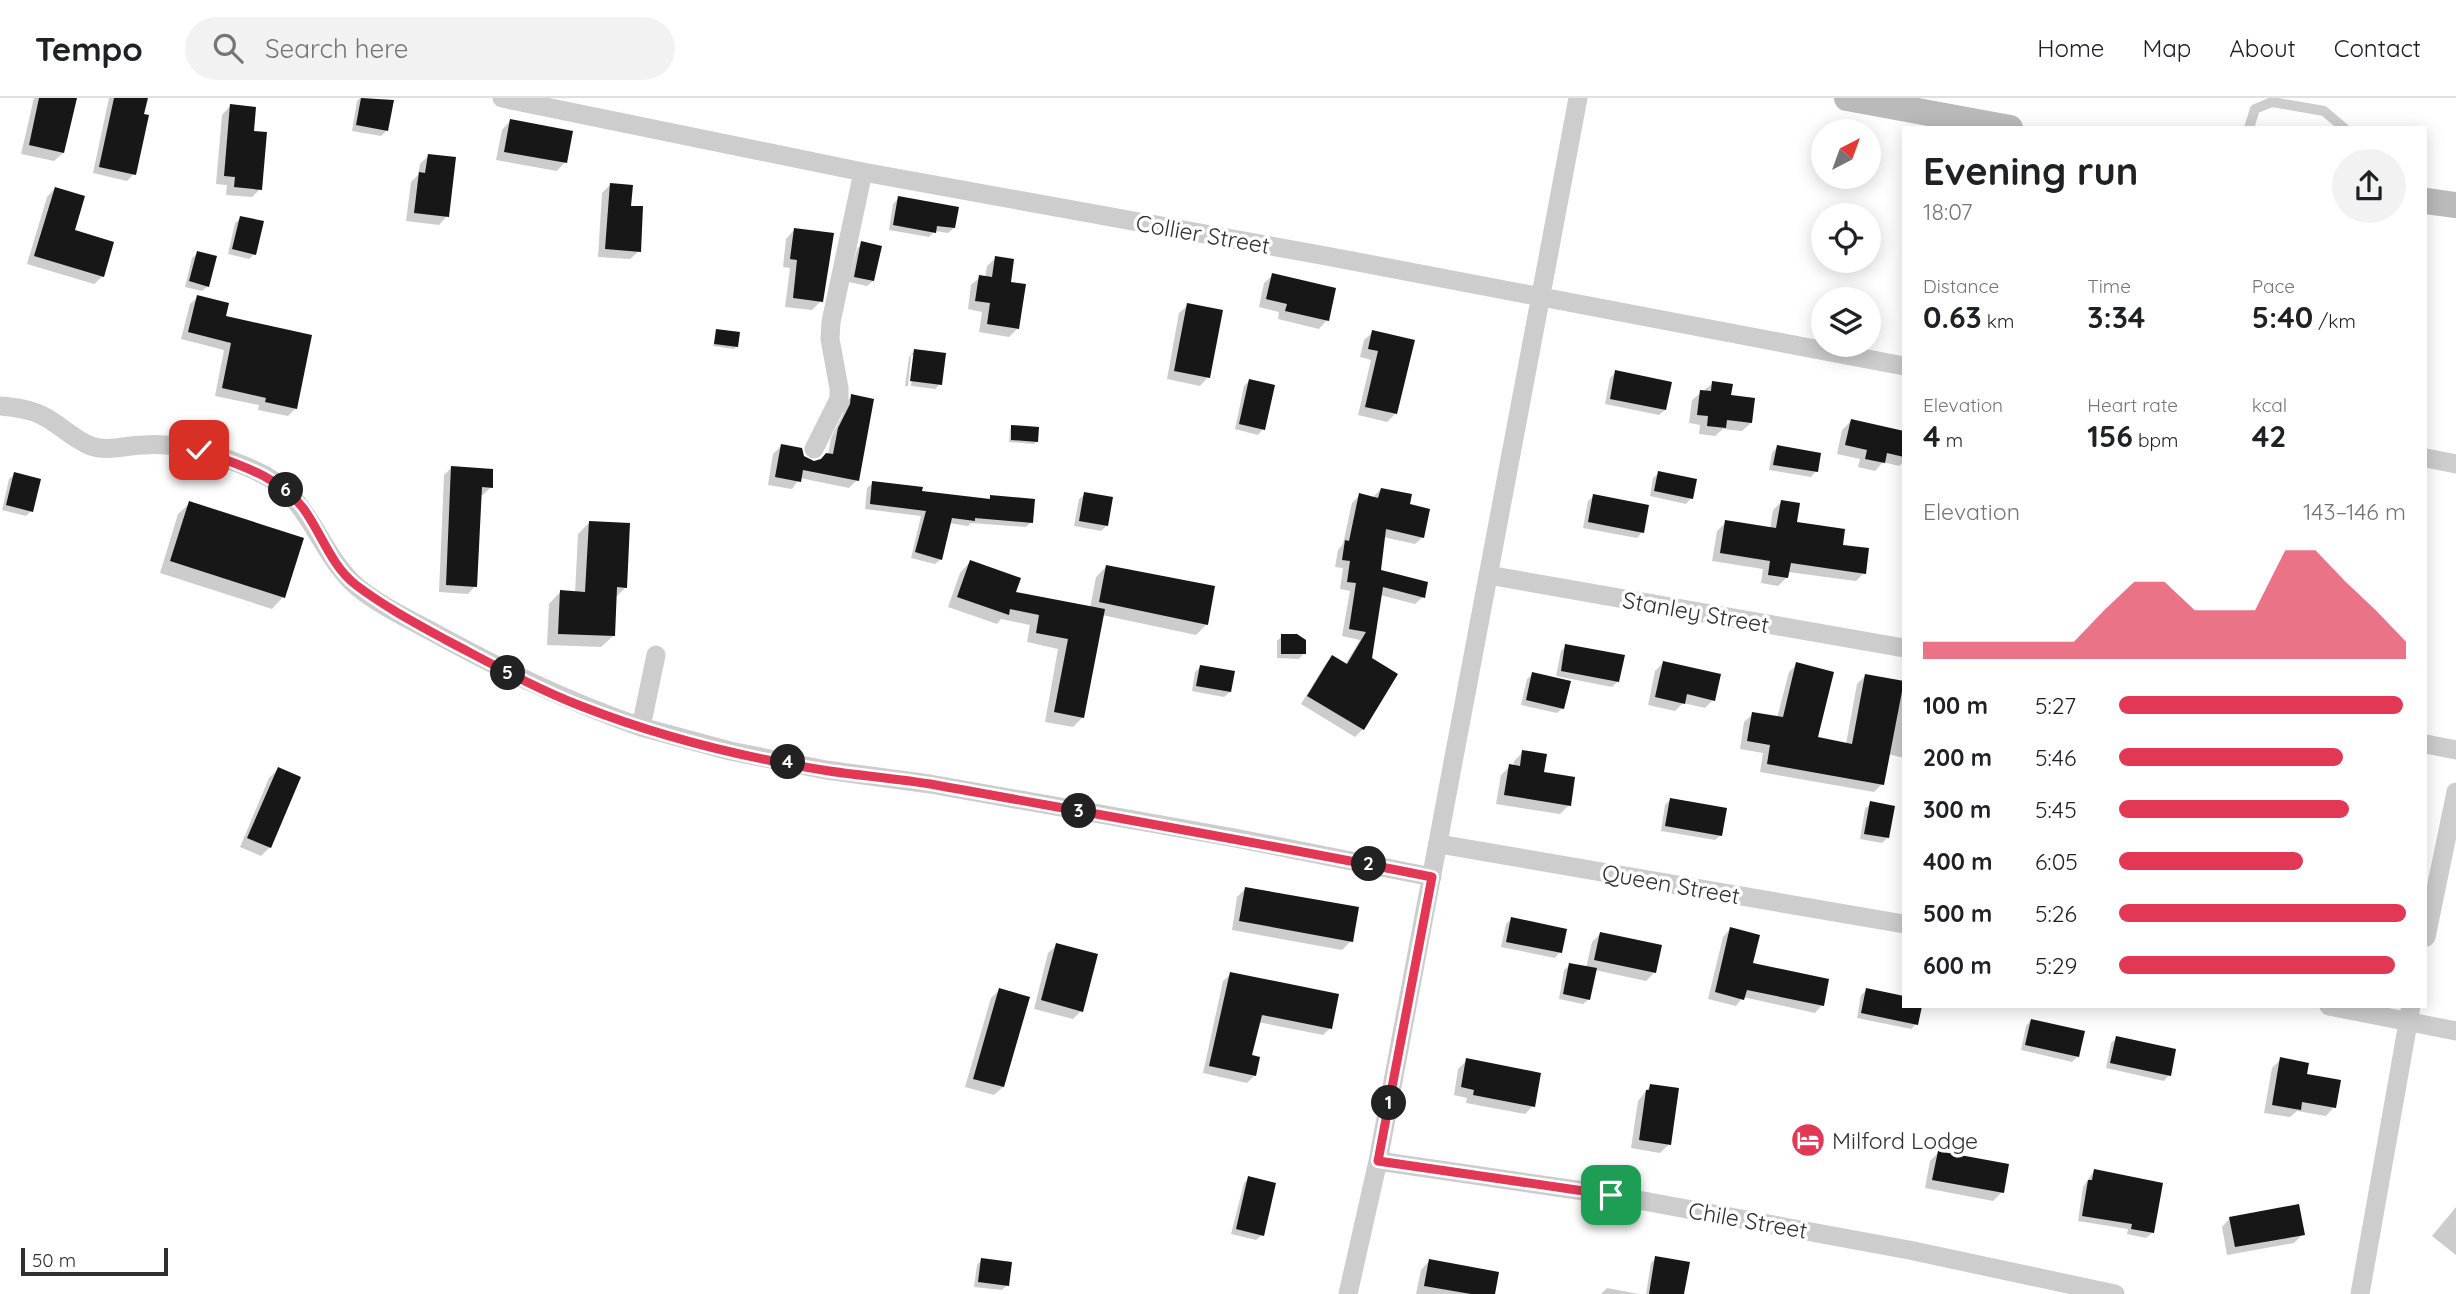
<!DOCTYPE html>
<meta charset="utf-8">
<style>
body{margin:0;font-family:Quicksand,sans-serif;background:#f2f2f2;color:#202124;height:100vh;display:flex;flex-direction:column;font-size:26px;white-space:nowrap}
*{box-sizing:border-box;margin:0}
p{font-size:23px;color:#757577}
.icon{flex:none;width:38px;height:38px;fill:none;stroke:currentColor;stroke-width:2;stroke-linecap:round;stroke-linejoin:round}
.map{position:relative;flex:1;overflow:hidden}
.panel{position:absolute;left:1902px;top:28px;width:525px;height:882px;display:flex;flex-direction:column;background:#fff;border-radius:0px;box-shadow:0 4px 18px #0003}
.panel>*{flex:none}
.needle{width:46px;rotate:41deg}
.controls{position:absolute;left:1811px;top:21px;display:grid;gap:14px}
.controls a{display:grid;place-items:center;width:70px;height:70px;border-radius:50%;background:#fff;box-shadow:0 4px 18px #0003;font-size:35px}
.scale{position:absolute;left:21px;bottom:18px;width:147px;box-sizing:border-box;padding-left:7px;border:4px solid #303030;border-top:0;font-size:19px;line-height:24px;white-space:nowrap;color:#303030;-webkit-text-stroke:5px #fff;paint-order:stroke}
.pin{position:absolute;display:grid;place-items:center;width:60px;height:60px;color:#fff;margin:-30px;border-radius:14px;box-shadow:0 4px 10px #0006}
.km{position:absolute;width:35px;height:35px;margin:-18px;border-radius:50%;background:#222;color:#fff;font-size:19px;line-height:35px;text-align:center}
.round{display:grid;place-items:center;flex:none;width:74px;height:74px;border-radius:37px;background:#f2f2f2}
.overview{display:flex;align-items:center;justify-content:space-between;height:119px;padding:0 21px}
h1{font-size:38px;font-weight:800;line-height:52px}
.figures{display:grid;grid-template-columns:repeat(3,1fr);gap:10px;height:119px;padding:7px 21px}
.figures div{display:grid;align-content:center}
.figures b{font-size:30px;font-weight:800}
.figures small{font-size:19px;font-weight:400}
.figures p{font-size:19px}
.chart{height:196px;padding:14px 21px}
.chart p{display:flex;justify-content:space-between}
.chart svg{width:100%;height:126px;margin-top:7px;fill:#e23856;opacity:.7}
ul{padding:0 21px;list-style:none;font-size:23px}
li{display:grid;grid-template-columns:112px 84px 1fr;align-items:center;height:52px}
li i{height:18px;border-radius:9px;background:#e23856}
header{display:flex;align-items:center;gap:42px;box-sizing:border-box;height:98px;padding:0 35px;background:#fff;border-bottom:2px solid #e0e0e0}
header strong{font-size:33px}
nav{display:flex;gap:38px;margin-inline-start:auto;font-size:24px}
.search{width:490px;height:63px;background:#f2f2f2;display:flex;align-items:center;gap:18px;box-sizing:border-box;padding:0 24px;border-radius:38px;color:#757577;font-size:26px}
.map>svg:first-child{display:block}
.shadow{fill:#0003}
.building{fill:#171717}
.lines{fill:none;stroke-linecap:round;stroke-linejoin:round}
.service{stroke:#cdcdcd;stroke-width:10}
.minor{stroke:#cdcdcd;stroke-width:19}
.secondary{stroke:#bababa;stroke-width:26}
.route-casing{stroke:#fff;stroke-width:14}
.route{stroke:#e23856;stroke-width:9}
.labels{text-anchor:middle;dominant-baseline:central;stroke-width:7;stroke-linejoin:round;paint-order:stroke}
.street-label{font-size:23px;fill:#303030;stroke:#fff}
.poi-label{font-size:23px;fill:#303030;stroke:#fff;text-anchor:start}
</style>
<header>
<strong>Tempo</strong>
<div class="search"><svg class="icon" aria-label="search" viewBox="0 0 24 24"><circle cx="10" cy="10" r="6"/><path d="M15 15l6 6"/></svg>Search here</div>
<nav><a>Home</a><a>Map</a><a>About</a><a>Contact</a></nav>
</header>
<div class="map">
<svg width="2456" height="1196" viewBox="0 0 2456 1196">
<rect width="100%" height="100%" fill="#fff"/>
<path class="shadow" d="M34 0H75L63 55 54 63 21 56Z
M109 0H146L134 76 127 83 93 75Z
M360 0 391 3 386 33 381 38 352 33 357 3Z
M230 8 252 34 260 91 252 99 226 97 227 87 216 86 222 17Z
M510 23 565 64 557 73 496 62 502 32Z
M428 58 447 118 439 127 406 123 411 84 418 77 420 66Z
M610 87 629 109 639 153 630 161 598 159 602 95Z
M55 90 73 133 103 178 94 186 27 166 47 99Z
M899 100 954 130 948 135 935 133 929 139 889 132 893 106Z
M241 120 255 156 249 161 228 156 235 125Z
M794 132 821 203 812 212 785 209 790 170 783 169 786 141Z
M862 145 873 183 867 188 849 184 857 151Z
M198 155 208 188 202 193 185 189 192 160Z
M996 160 1009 186 1018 230 1009 239 979 234 982 214 968 211 971 187 980 179 985 180 987 168Z
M1273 177 1327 222 1319 231 1278 221 1279 214 1259 209 1264 185Z
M198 199 224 219 296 310 288 318 258 312 259 307 215 298 224 252 181 241 190 206Z
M1188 207 1208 279 1200 288 1167 281 1179 215Z
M717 232 736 249 734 251 713 248Z
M1373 234 1396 315 1387 324 1358 317 1371 262 1360 259 1364 242Z
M914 253 940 286 935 291 911 288 915 257H911L908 288H905L909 259Z
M1616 274 1665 312 1659 317 1605 306 1610 280Z
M1249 283 1263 331 1258 337 1235 331 1244 288Z
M1713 285 1729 298 1751 325 1742 333 1723 331 1715 338 1699 336 1700 327 1689 325 1692 302Z
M852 298 857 382 849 390 800 380 792 391 768 387 773 356 781 348 814 365 828 357 831 340 843 316 844 306Z
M1851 323 1904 335V364L1899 368 1883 364 1875 373 1858 369 1860 361 1837 356 1842 332Z
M1012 329 1037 343 1034 346 1009 344 1010 331Z
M1777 349 1816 373 1811 379 1769 372 1772 355Z
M452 369 491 389 483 397H480L475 488 468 496 439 494 444 377Z
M1659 375 1691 400 1686 406 1650 398 1653 380Z
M15 376 31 413 26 418 2 412 9 381Z
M873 385 920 395 987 403 991 399 1031 424 1026 429 971 425 968 428 949 425 941 461 935 466 911 460 921 418 865 411 867 390Z
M1381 391 1408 408 1423 439 1415 446 1383 439 1379 473 1423 499 1415 506 1380 497 1363 631 1355 639 1301 606 1325 567 1332 559 1345 567 1360 542 1342 538 1350 493 1340 491 1343 470 1335 469 1338 452 1343 446 1352 405 1360 397 1373 399Z
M1085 396 1106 428 1101 433 1074 428 1079 401Z
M1594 398 1642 434 1637 440 1583 430 1588 403Z
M1781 404 1795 426 1841 448 1864 475 1856 483 1788 474 1787 479 1778 488 1761 485 1763 471 1712 463 1717 433 1726 424 1770 431 1773 412Z
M190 405 283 499 272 511 160 475 178 416Z
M589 425 626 489 615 500 613 538 601 549 547 547 549 506 560 494 575 495 578 436Z
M970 464 1014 495 1090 510 1096 479 1106 469 1207 526 1196 537 1102 517 1083 619 1073 629 1045 624 1058 551 1027 544 1030 527 1001 521 997 526 948 509 960 475Z
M1282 538 1304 555 1299 561 1277 560V543Z
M1566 548 1618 583 1612 589 1556 578 1561 553Z
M1663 565 1713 602 1705 610 1683 605 1675 613 1648 607 1655 573Z
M1797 566 1815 640 1846 646 1857 586 1866 577 1904 591V660L1888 656 1882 686 1874 694 1760 674 1763 655 1740 651 1744 624 1753 616 1777 620 1789 574Z
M1200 569 1230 594 1224 599 1192 593 1195 574Z
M1533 576 1563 610 1557 615 1521 607 1527 581Z
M1523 654 1569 707 1560 716 1496 706 1501 677 1510 668 1513 669 1514 663Z
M278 671 270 749 261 758 240 749 269 680Z
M1670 702 1721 737 1715 742 1661 733 1665 707Z
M1871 705 1887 740 1882 745 1860 741 1865 711Z
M1246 790 1351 843 1342 852 1232 832 1237 799Z
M1511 821 1560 854 1555 860 1501 849 1506 826Z
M1730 831 1751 866 1822 907 1815 915 1743 899 1736 908 1708 901 1723 839Z
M1600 836 1654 875 1646 883 1595 872 1589 901 1583 906 1559 901 1564 872 1570 867 1586 870 1592 844Z
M1057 847 1081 913 1073 921 1034 911 1048 855Z
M1231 876 1330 930 1323 937 1258 924 1250 958 1254 978 1247 985 1203 975 1223 883Z
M1000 891 1003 989 994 997 965 989 991 900Z
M1867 892 1904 899V908L1916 926 1911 931 1857 920 1861 897Z
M2031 922 2077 959 2072 964 2021 952 2026 928Z
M2117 940 2169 977 2164 983 2106 970 2111 945Z
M2281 961 2334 1009 2326 1018 2297 1013 2290 1019 2264 1015 2272 970Z
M1467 962 1533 1008 1525 1016 1466 1005 1467 1000 1454 997 1458 971Z
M1650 988 1669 1046 1660 1055 1631 1050 1638 1003Z
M1938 1055 2002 1094 1993 1103 1925 1090 1930 1063Z
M2094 1073 2152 1135 2146 1140 2127 1136 2128 1131 2078 1123 2083 1089Z
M1249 1080 1262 1137 1256 1142 1231 1136 1244 1085Z
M2456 1109V1157L2432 1138Z
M2230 1120 2303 1136 2294 1145 2227 1157 2222 1129Z
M1656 1160 1681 1196H1646L1651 1165Z
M982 1161 1007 1187 1002 1192 974 1189 977 1167Z
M1429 1163 1494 1196H1416L1421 1172Z
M1607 1190 1639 1196H1601Z"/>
<path class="building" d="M39 0H77L64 55 29 47Z
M114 0H148L144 16 149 17 136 77 99 69Z
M361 0 394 2 388 33 356 27Z
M230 6 256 9 254 33 267 34 262 92 234 89 235 79 224 78Z
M510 21 573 33 567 65 504 54Z
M428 56 456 59 449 119 414 115 419 74 425 75Z
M610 85 633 87 631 108H643L641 154 605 151Z
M55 89 85 98 75 132 114 144 104 179 34 158Z
M898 98 959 109 955 130 937 128 936 135 893 127Z
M240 118 264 123 256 157 232 151Z
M794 130 834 135 823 204 793 200 797 162 790 161Z
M861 143 882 148 874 183 854 179Z
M197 153 217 158 209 189 189 183Z
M995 158 1014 161 1011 184 1026 186 1019 231 987 226 990 205 975 203 979 177 992 179Z
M1272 175 1336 190 1329 223 1285 213 1287 206 1266 201Z
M197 197 229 205 226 218 312 237 297 311 265 304 266 300 222 290 231 245 188 234Z
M1187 205 1223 212 1210 280 1174 273Z
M716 231 740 234 738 249 714 246Z
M1372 232 1415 242 1397 316 1365 309 1378 253 1368 251Z
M914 251 946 255 942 287 910 283Z
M1615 272 1672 284 1666 312 1610 301Z
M1249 281 1275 287 1265 332 1239 326Z
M1712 283 1733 286 1731 297 1755 300 1752 325 1727 322 1726 330 1707 328 1708 318 1697 317 1700 292 1711 293Z
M851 296 874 301 859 383 803 372 801 384 775 379 781 346 802 350 804 358 814 363 821 361 826 355 833 356 838 330 850 306Z
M1851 321 1904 333V359L1887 355 1885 365 1865 361 1867 352 1845 347Z
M1011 327 1039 329 1038 344 1011 342Z
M1777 347 1821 355 1818 374 1773 367Z
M451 368 493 371V390L482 389 477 489 446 487Z
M1658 373 1697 381 1693 401 1654 393Z
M14 374 41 381 33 414 6 407Z
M872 383 923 389 922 393 990 401V397L1035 401 1033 425 975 420V423L952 420 942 462 915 454 926 413 870 406Z
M1381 390 1412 396 1410 406 1430 411 1424 440 1386 431 1381 472 1428 484 1425 500 1383 489 1372 560 1398 576 1364 632 1307 598 1332 557 1347 566 1366 534 1349 531 1356 485 1347 484 1350 463 1342 462 1345 442 1349 443 1359 395 1378 400Z
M1084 394 1113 399 1108 428 1079 423Z
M1593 396 1649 407 1644 435 1588 424Z
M1781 402 1800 405 1797 424 1845 431 1843 447 1869 450 1866 476 1791 465 1788 480 1768 477 1770 463 1720 455 1725 422 1776 430Z
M189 403 304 440 285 500 170 463Z
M589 423 630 425 627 490 617 489 615 538 558 536 560 492 585 494Z
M970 462 1021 480 1016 494 1105 511 1084 620 1054 614 1068 541 1036 535 1039 517 1010 511 1009 517 957 499Z
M1106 467 1215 488 1208 527 1099 504Z
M1281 536H1297L1306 542V556H1281Z
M1565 546 1625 557 1619 584 1561 573Z
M1663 563 1721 576 1715 603 1687 596 1685 606 1655 599Z
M1796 564 1834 574 1818 639 1852 646 1865 576 1904 583 1884 687 1767 666 1770 647 1747 643 1752 614 1783 619Z
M1200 567 1235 573 1231 594 1196 588Z
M1532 574 1571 583 1564 611 1526 602Z
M1522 652 1547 656 1544 674 1575 679 1571 708 1504 697 1509 666 1520 668Z
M278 669 301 679 271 750 247 740Z
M1670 700 1727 710 1722 738 1665 728Z
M1870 703 1895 708 1889 740 1864 736Z
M1245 789 1359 809 1353 844 1239 823Z
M1511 819 1567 831 1562 855 1506 844Z
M1730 829 1760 837 1753 865 1829 881 1824 908 1747 892 1744 902 1715 894Z
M1600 834 1662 847 1656 875 1594 862Z
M1056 845 1098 856 1083 914 1041 902Z
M1569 865 1597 870 1590 902 1563 896Z
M1230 874 1339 896 1332 931 1262 917 1252 957 1260 959 1256 978 1209 968Z
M999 890 1030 899 1004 989 973 981Z
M1866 890 1904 898V908H1922L1918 927 1861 915Z
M2031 921 2085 933 2079 959 2025 947Z
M2116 938 2176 951 2171 978 2110 965Z
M2280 959 2309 965 2307 976 2341 982 2336 1010 2302 1004 2301 1012 2272 1007Z
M1466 960 1541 975 1535 1009 1473 997 1474 992 1461 989Z
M1650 986 1679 990 1671 1047 1639 1042 1646 992H1649Z
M1938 1053 2009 1066 2004 1095 1932 1082Z
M2094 1071 2163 1085 2154 1135 2131 1131 2132 1126 2082 1118 2088 1082H2092Z
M1248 1078 1276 1085 1264 1138 1236 1131Z
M2299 1106 2305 1137 2235 1149 2229 1119Z
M1655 1158 1690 1164 1684 1196H1649Z
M981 1160 1012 1164 1009 1188 978 1184Z
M1429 1161 1499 1174 1495 1196H1471L1424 1188Z"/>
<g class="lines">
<path class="service" d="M2249 30 2255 11 2272 4 2324 13 2344 30"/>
<path class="minor" d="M502 0 863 74 1326 158 1904 268
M0 308C14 309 29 311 41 317 59 325 72 341 91 348 108 354 126 347 144 347 182 344 232 360 266 378 309 402 319 451 352 484 370 502 406 520 429 532 500 571 564 602 641 629
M814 351 839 301V290L830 241 831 224 863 74
M2426 360 2456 366
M1488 477 1904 550
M656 557 641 629 730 653 826 672 930 686 1235 740 1432 779
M2426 646 2456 652
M1439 746 1904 826
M2426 839 2456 694
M2329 908 2456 933
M1378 1063 1611 1097 1909 1152 2115 1196
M1348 1196 1378 1063 1578 0
M2360 1196 2411 908"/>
<path class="secondary" d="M1847 0 2010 30
M2426 103 2456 107"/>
</g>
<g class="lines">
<g class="route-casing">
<path id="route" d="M199 352C236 366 278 377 303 410 321 434 331 468 356 487 385 509 417 526 448 543 492 566 535 590 581 608 660 639 746 660 829 673 864 678 900 681 936 687 1101 717 1267 746 1432 779L1378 1063 1611 1097"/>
</g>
<use href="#route" class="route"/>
</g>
<defs>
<g id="hotel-disc" transform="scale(1.75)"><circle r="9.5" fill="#e23856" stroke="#fff"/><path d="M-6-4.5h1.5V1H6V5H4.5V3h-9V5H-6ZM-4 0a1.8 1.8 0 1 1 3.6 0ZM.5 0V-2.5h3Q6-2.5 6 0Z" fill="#fff"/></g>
</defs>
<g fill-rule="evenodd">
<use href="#hotel-disc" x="1808" y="1042"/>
</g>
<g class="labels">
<g class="street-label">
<text transform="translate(1203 136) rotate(10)">Collier Street</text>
<text transform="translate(1696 514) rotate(10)">Stanley Street</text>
<text transform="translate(1671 786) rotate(10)">Queen Street</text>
<text transform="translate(1748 1122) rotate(10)">Chile Street</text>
</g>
<g class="poi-label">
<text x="1832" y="1042">Milford Lodge</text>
</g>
</g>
</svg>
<div class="controls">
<a><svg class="needle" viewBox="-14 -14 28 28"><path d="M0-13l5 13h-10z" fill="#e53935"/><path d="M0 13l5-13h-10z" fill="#757577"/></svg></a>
<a><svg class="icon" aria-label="locate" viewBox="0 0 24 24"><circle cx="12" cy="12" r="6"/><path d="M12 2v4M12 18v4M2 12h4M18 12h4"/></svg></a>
<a><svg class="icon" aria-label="layers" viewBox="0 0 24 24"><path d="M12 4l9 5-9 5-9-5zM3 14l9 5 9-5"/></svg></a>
</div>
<div class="scale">50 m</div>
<div class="pin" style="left:1611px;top:1097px;background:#1e9e55"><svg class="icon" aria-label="arrive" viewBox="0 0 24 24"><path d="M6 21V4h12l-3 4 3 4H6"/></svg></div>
<div class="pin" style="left:199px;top:352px;background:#d93025"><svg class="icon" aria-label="check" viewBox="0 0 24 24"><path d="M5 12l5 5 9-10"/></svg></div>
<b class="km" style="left:1389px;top:1005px">1</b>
<b class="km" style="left:1369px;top:766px">2</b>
<b class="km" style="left:1079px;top:713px">3</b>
<b class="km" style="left:788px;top:664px">4</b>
<b class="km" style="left:508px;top:575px">5</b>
<b class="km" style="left:286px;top:392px">6</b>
<section class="panel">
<div class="overview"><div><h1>Evening run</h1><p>18:07</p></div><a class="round"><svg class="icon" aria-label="share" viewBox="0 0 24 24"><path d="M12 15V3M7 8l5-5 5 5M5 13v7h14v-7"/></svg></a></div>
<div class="figures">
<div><p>Distance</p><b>0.63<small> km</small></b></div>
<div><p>Time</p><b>3:34</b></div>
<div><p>Pace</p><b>5:40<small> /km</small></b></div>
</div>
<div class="figures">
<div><p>Elevation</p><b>4<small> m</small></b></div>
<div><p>Heart rate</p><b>156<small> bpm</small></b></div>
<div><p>kcal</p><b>42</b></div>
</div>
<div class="chart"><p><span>Elevation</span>143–146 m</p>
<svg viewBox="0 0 160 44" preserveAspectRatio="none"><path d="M0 44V38L10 38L20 38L30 38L40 38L50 38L60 27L70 17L80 17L90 27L100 27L110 27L120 6L130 6L140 17L150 27L160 38V44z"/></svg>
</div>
<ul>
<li><b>100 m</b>5:27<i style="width:99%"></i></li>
<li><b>200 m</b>5:46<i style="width:78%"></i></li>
<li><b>300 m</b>5:45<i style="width:80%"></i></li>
<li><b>400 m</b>6:05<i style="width:64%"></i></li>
<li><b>500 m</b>5:26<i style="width:100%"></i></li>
<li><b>600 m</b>5:29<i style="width:96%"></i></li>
</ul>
</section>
</div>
